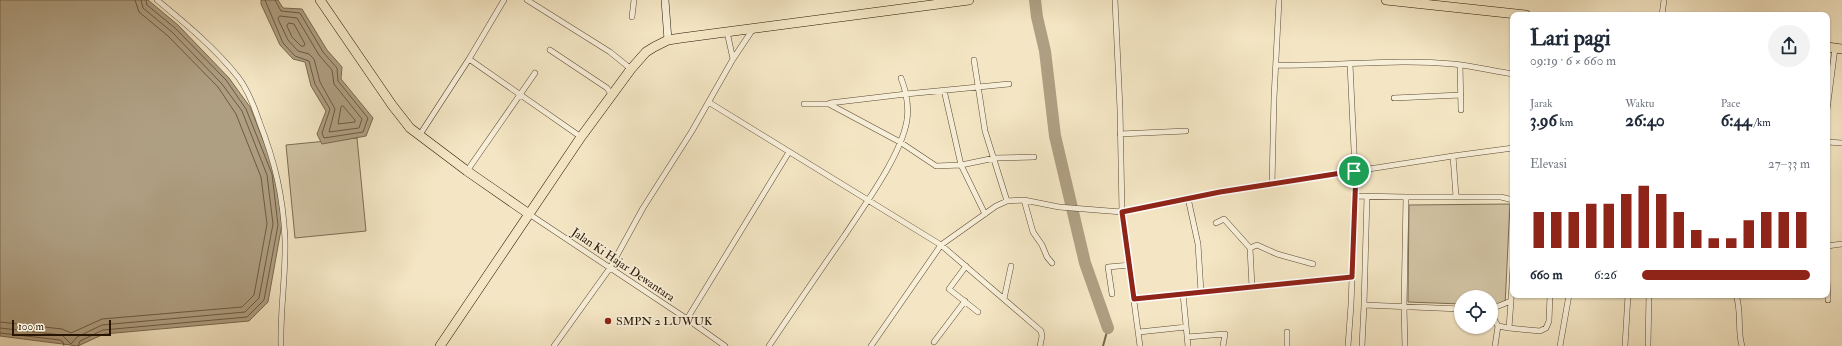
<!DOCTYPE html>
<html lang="id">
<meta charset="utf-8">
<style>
body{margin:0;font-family:"IM FELL Double Pica",serif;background:#f2f2f3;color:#1f2937;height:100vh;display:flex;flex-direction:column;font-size:15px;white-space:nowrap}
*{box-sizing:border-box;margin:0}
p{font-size:13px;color:#747a83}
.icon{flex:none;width:22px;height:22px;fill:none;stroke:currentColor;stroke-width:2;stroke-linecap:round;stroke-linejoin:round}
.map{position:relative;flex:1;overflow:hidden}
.drawer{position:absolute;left:1510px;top:12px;width:320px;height:286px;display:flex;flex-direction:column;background:#fff;border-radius:8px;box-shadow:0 1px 3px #0004}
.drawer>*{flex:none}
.tools{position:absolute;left:1454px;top:290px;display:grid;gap:8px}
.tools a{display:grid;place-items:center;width:44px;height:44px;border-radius:50%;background:#fff;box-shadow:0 1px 3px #0004;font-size:20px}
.scale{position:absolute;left:12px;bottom:10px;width:99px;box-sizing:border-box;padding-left:4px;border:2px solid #281603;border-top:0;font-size:11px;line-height:14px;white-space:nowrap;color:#281603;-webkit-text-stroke:3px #f8efd9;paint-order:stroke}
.pin{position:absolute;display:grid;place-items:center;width:34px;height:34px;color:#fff;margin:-17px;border:2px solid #fff;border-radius:50%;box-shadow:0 1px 4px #0007}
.round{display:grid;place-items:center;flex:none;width:42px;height:42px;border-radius:21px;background:#f2f2f3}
.summary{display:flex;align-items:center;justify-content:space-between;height:68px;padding:0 20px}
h1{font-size:22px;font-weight:800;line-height:30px}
.metrics{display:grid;grid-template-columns:repeat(3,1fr);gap:6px;height:68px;padding:4px 20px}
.metrics div{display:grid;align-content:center}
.metrics b{font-size:17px;font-weight:800}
.metrics small{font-size:11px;font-weight:400}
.metrics p{font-size:11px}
.chart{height:112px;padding:8px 20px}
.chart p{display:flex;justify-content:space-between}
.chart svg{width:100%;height:72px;margin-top:4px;stroke:#8f2418;stroke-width:6}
ul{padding:0 20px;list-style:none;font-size:13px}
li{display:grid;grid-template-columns:64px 48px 1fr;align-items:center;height:30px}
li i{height:10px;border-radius:5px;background:#8f2418}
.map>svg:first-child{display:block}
.green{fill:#d1c3a3;stroke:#7c6c53}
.water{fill:#af9f82;stroke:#79684f}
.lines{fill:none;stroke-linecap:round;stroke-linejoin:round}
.shore{stroke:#6c5a42;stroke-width:1}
.stream{stroke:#79684f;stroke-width:2}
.river{stroke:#af9f82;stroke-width:12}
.street-casing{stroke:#5b4a33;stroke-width:6}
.secondary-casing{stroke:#281603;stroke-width:8}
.highway-casing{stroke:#281603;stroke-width:10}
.street{stroke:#f8efd9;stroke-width:5}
.secondary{stroke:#f8efd9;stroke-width:7}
.highway{stroke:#f4e6c4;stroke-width:9}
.route-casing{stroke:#fff;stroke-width:8}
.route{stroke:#8f2418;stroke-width:5}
.poi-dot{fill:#8f2418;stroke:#f8efd9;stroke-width:1.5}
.labels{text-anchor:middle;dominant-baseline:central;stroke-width:3.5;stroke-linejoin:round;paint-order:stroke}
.street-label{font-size:12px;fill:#281603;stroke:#f8efd9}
.poi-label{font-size:12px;fill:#281603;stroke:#f8efd9;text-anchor:start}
</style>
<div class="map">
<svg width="1842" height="346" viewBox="0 0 1842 346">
<rect width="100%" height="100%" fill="#f4e6c4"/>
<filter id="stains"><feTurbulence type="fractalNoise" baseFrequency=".005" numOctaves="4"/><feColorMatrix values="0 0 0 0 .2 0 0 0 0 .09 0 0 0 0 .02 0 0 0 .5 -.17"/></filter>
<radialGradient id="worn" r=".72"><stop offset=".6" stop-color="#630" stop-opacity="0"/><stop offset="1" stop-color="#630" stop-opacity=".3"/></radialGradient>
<path class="green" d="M357 138 366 231 295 238 286 145Z
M1510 204 1505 306 1491 305V297H1461V304L1408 302 1409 205Z"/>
<path class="water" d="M0 0H148L178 25 229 78 250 107 276 173 282 224 268 302 249 321 104 334 78 346 0 336Z
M261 0H278L283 8 302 9 327 50 342 67 341 79 373 118 366 136 322 144 317 134 326 111 311 86 305 62 293 59 280 45 261 4Z"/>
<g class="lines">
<path class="shore" d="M265 0 283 43 295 56 309 61 315 84 330 109 322 133 324 138 363 132 368 118 338 81 337 68 323 52 300 13 281 11 275 0
M280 16 297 18 319 55 332 70 334 84 362 119 359 128 329 132 335 109 320 82 314 59 309 54 298 51 288 40 278 19Z
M289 23 294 24 305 44 304 46H301L292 37 287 26Z
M343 106 355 120V122L338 124 341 107Z
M0 322 62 329 71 333 102 319 242 307 254 295 267 224 261 177 236 114 218 87 168 36 139 12 135 0
M0 328 62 335 71 344 77 337 102 325 245 312 259 298 273 224 267 175 242 111 222 84 172 32 143 8 141 0
M0 333 60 340 63 342 64 346
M78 346 80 341 103 330 247 317 264 300 278 225 272 174 246 109 226 80 175 28 147 5 146 0"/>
<path class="stream" d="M1103 346 1108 328"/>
<path class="river" d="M1035 0 1037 17 1045 51 1055 136 1085 263 1108 328"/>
<g class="street-casing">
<path id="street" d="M157 0C186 24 215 48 238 77 248 90 254 106 259 121 275 162 283 196 285 239 286 275 280 310 281 346
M527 0 610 52 631 69
M1115 0 1120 109 1122 212 1140 346
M1662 15 1664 0
M632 17 634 0
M727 32 733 59
M550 50 607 88 612 95
M469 59 581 137
M974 60 985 131 1007 201
M1350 64 1355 171
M1276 65C1335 67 1394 58 1453 64 1473 66 1493 71 1513 74
M1460 65 1461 110
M944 90 961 165 985 214
M1394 98 1461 95
M710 103 941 245 1041 331 1042 336 1040 346
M830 103 906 94 1009 84
M804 104H829L900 142 936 166 961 165 995 158 1034 157
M1827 110 1835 48
M1120 134 1186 131
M419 136 469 59 504 0
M1827 142 1842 143
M1453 156 1456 196
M467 171 535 73
M1272 184 1274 98 1279 0
M1356 196 1406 197
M1188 198 1198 244 1201 292
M1024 200 1033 232 1042 245 1047 257 1052 263
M529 214 687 319 725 346
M1216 223 1224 219 1250 248 1252 287
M1827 246 1842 244
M1250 248 1257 245 1277 254 1313 264
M966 266 949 289 978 312
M1827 280 1828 300
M1112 294 1108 267 1130 265
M1183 294 1188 346
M1736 295C1742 312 1737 329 1742 346
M1004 299 1011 266
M1134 299 1352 277
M1364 305 1367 196
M1491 309 1511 301 1513 266
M1491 314 1498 326 1509 328 1511 301
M687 319 789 152
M1509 328 1540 331 1546 328 1549 321 1550 295
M1139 332 1186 327
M1187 337 1225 334 1223 346
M934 342 965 301
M1648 344 1649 295
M554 346 610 268 643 208 692 131 733 59 753 29
M769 346C794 309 819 272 845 235 865 204 901 156 907 120 909 106 906 91 901 78
M871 346 941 245 996 206 1007 201 1024 200 1059 207 1122 212 1220 192 1453 156 1513 148
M1287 346V332
M1348 346 1351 305 1356 171
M1362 346 1364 305 1461 309
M1405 346 1404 307 1406 197H1501L1513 200
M1495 346 1498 326
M1560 346 1569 295
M1625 346 1628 295"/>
</g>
<g class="secondary-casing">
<path id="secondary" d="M665 0 668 40"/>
</g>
<g class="highway-casing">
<path id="highway" d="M320 0 392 105 410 128 467 171 529 214
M1386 0 1526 15
M1827 47 1842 49
M440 346 581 137 631 69 646 52 654 47 668 40 681 38 969 0"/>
</g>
<use href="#street" class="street"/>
<use href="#secondary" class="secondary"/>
<use href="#highway" class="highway"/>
</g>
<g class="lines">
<g class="route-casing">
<path id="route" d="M1354 171H1356L1352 277 1134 299 1122 212 1220 192Z"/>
</g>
<use href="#route" class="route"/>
</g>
<circle class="poi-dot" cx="608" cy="321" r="4"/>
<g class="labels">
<g class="street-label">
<text transform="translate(623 265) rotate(34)">Jalan Ki Hajar Dewantara</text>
</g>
<g class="poi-label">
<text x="616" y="321">SMPN 2 LUWUK</text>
</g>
</g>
<rect width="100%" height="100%" filter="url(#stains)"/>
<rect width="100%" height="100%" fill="url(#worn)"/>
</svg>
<div class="tools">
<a><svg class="icon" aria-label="locate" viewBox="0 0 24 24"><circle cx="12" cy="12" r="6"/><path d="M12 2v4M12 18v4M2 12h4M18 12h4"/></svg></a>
</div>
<div class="scale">100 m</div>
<div class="pin" style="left:1354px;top:171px;background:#1e9e55"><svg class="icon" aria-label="arrive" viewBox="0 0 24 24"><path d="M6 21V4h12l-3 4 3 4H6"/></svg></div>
<section class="drawer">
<div class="summary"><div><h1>Lari pagi</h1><p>09:19 · 6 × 660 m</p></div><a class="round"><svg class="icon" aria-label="share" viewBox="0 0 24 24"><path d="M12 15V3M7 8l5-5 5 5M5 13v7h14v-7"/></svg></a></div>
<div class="metrics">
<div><p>Jarak</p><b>3.96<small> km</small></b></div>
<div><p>Waktu</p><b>26:40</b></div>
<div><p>Pace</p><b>6:44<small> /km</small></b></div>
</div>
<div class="chart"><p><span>Elevasi</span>27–33 m</p>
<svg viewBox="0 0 160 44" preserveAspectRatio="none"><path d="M5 44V22M15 44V22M25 44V22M35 44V17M45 44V17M55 44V11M65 44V6M75 44V11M85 44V22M95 44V33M105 44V38M115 44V38M125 44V27M135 44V22M145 44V22M155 44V22"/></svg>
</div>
<ul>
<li><b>660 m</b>6:26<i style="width:100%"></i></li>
</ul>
</section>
</div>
